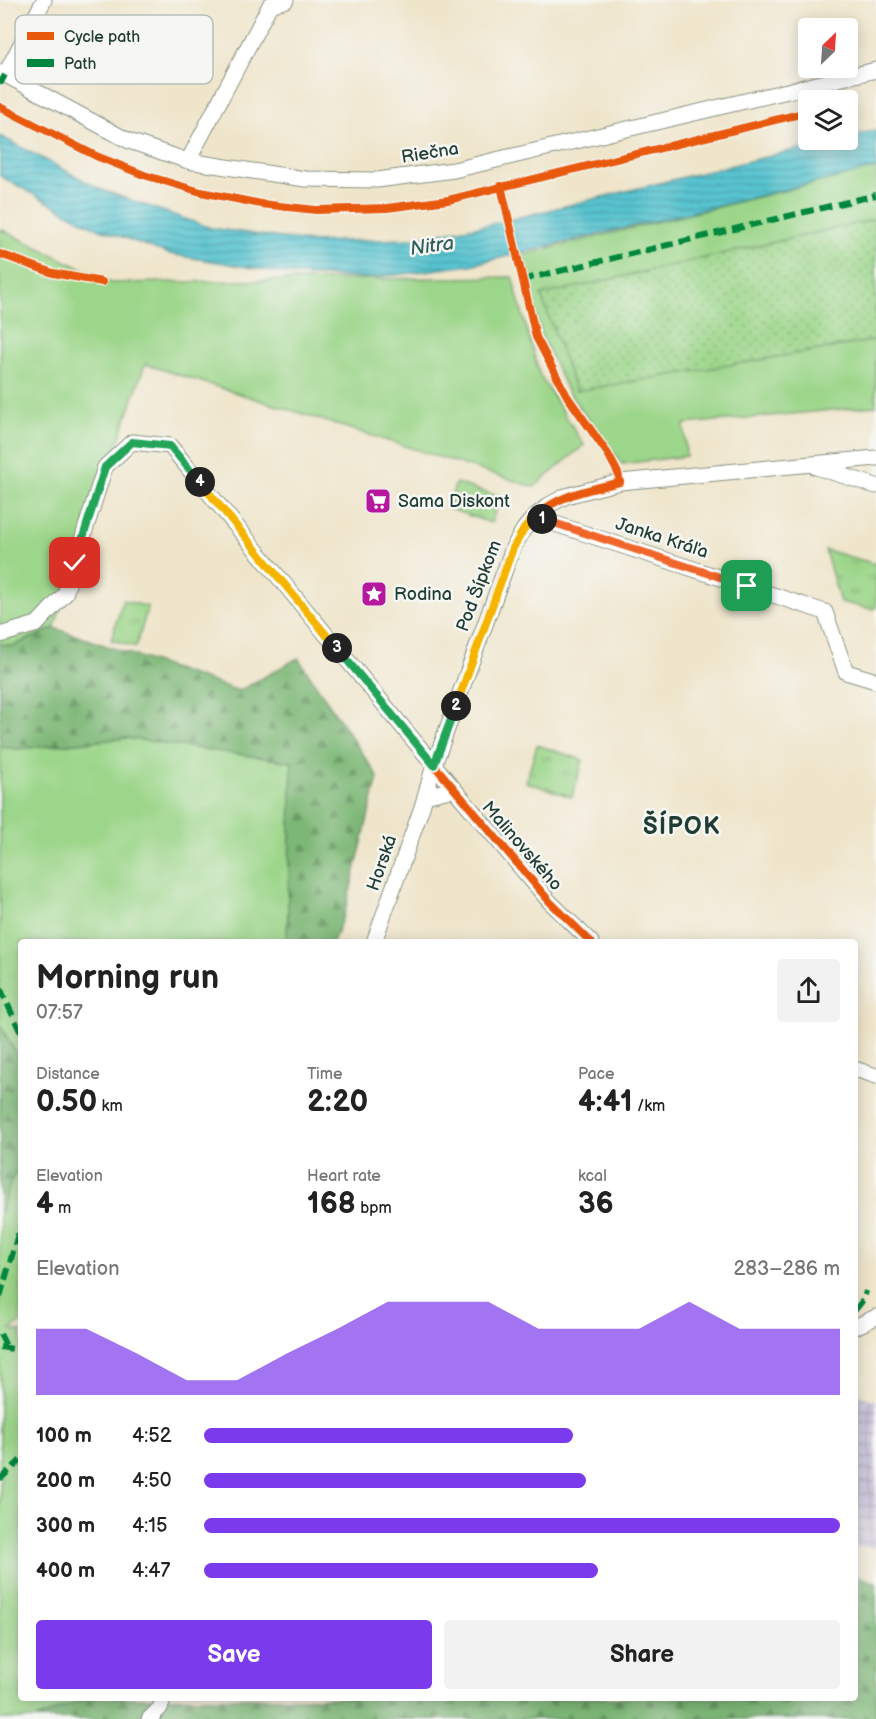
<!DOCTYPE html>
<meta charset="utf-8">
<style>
body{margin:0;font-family:"Balsamiq Sans",sans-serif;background:#f2f2f2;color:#222;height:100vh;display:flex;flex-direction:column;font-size:22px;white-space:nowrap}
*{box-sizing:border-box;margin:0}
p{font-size:20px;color:#767676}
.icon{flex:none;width:33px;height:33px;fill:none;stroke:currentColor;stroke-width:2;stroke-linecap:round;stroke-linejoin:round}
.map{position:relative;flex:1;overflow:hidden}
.panel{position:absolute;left:18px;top:939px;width:840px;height:762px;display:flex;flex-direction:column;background:#fff;border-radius:6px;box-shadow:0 3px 15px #0003}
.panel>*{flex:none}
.needle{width:39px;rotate:25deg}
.fabs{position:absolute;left:798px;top:18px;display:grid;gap:12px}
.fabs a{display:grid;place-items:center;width:60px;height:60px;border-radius:6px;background:#fff;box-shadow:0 3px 15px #0003;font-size:30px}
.pin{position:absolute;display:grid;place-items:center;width:51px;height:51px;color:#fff;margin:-26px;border-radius:12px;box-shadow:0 3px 9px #0006}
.km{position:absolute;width:30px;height:30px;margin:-15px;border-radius:50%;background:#222;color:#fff;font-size:16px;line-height:30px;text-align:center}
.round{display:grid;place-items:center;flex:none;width:63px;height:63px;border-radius:6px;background:#f2f2f2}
.head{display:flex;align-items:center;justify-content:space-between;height:102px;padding:0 18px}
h1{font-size:33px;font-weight:600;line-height:45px}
.stats{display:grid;grid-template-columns:repeat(3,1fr);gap:9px;height:102px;padding:6px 18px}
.stats div{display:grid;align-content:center}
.stats b{font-size:30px;font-weight:600}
.stats small{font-size:16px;font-weight:400}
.stats p{font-size:16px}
.chart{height:168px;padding:12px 18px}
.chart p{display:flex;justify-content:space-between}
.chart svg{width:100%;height:108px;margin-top:6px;fill:#7c3aed;opacity:.7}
.cta{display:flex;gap:12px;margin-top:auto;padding:12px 18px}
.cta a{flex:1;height:69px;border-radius:6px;background:#7c3aed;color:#fff;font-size:24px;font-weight:600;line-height:69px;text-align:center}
.cta a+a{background:#f2f2f2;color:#222}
ul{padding:0 18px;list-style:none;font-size:20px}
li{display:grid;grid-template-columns:96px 72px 1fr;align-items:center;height:45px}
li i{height:15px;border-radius:8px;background:#7c3aed}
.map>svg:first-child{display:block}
.industrial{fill:url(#industrial-grid)}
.grass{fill:#9cd68a;stroke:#5e8a5f;stroke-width:1.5}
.forest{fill:url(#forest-firs);stroke:#4e7a55;stroke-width:1.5}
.park{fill:url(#park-tufts);stroke:#5e8a5f;stroke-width:1.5}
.garden{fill:url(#garden-dots);stroke:#5e8a5f;stroke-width:1.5}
.water{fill:url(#water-rules);stroke:#3c8082;stroke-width:1.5}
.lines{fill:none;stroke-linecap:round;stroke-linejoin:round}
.minor-casing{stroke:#879180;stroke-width:17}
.minor{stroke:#fff;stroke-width:15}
.quiet{stroke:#00873e;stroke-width:6;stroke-dasharray:12 6;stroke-linecap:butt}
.cycleway-casing{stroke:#f6f6f2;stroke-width:11}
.cycleway{stroke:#e8590c;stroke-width:8}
.split-1-casing{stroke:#fff;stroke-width:12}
.split-2-casing{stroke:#fff;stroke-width:12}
.split-3-casing{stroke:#fff;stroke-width:12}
.split-4-casing{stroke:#fff;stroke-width:12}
.split-5-casing{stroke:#fff;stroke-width:12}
.split-1{stroke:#f0652b;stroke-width:8}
.split-2{stroke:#f5b400;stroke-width:8}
.split-3{stroke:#22a559;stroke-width:8}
.split-4{stroke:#f5b400;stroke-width:8}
.split-5{stroke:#22a559;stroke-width:8}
.labels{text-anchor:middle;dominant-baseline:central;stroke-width:5;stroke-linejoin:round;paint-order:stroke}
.street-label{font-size:18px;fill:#1f3d34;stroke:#f6f6f2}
.poi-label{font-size:18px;fill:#1f3d34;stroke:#f6f6f2;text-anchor:start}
.water-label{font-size:20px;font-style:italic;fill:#2d5f5b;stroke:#f6f6f2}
.district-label{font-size:24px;font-weight:bold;letter-spacing:1.5px;fill:#1f3d34;stroke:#f6f6f2}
.key{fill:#f6f6f2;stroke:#b6beb9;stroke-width:1.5}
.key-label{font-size:16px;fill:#1f3d34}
</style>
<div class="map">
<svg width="876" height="1719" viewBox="0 0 876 1719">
<defs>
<pattern id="industrial-grid" width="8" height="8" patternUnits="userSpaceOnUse" patternTransform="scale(1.5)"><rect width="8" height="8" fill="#c7c0d9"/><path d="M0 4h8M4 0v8" fill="none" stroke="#a19db1"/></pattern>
<pattern id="forest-firs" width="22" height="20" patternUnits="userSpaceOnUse" patternTransform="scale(1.5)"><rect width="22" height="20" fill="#7db776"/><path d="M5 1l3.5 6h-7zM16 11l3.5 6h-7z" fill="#669662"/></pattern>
<pattern id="park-tufts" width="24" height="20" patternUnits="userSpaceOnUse" patternTransform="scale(1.5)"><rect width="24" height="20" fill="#9cd68a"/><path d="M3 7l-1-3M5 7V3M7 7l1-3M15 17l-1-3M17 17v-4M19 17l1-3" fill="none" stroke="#7faf72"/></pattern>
<pattern id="garden-dots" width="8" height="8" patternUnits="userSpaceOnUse" patternTransform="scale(1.5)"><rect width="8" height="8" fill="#9cd68a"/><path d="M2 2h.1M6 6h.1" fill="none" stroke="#7faf72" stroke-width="1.8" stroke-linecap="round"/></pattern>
<pattern id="water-rules" width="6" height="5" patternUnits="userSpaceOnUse" patternTransform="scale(1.5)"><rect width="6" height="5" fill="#58c4d0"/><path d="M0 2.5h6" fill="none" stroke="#48a0aa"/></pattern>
</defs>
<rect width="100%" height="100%" fill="#f6f6f2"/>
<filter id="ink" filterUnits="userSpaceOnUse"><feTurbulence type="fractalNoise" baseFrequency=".0167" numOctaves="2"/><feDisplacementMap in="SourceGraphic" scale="12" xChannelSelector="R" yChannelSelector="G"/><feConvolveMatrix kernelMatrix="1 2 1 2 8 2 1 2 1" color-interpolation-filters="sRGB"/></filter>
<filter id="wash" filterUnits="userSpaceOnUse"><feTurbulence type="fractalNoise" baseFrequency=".008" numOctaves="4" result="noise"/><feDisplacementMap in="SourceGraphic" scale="24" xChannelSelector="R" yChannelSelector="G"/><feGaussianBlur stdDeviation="1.35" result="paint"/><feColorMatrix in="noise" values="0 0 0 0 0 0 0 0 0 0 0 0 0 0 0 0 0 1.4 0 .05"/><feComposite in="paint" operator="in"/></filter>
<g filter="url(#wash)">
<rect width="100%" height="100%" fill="#efe5cb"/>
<path class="industrial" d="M855 1394 876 1401V1548L855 1546Z"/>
<path class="grass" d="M876 168V219L542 295 576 391 876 340V406L684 424 686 456 622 464 568 392 541 335 523 255Z
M0 229 111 283 512 277 540 376 584 445 534 487 145 364 54 628 13 646 0 644Z
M126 738 292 762 287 942H21V1062L0 1025V747L18 749Z
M21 1163V1322L10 1330 21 1332V1698H86L36 1719H0V1214L12 1179Z"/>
<path class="forest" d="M54 628 239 691 298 658 378 777 345 911 333 942H287L292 762 126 738 18 749 0 747V644L13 646Z
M0 1025 21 1062V1163L12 1179 0 1214Z
M855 1575 876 1583V1719H36L86 1698H855Z"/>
<path class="park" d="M456 483 500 497 491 523 447 508Z
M825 550 876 564V608L871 609 840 602Z
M123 600 148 607 136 647 111 640Z
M537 745 583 760 572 797 526 782Z"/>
<path class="garden" d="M876 219V340L576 391 541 295Z"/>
<path class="water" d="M876 130V168L470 265 372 278 296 275 169 254 92 226 0 176V136L102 190 211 228 309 242 409 239 492 224 835 140H848V137Z"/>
</g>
<g filter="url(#ink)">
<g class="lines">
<g class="minor-casing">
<path id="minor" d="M0 72 129 141 188 161 305 179 377 180 454 170 876 70
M5 75 44 0
M188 161 270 5 286 0
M816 467 876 486
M534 517 825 612 846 672 876 681
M0 635 37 624 65 594 105 467 132 442 170 446 454 789 550 902 591 942
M425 796 454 789
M374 942 422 807 434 765 500 583 513 548 524 529 534 517 549 505 566 496 620 482 876 458
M855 1069 876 1076
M855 1327 876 1317
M149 1719 160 1708 164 1698"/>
</g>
<use href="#minor" class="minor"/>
<path class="quiet" d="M0 84 5 75
M522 280 876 195
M0 988 21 1033
M0 1297 21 1224
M855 1310 864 1299 866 1291
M0 1334 7 1348
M0 1347 21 1350
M0 1479 21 1460"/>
<g class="cycleway-casing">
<path id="cycleway" d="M0 107 96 156 144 175 201 192 261 204 316 210 387 208 448 200 808 112
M501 186 536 337 567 396 608 454 618 473 620 482C590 490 559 494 536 516 510 539 500 582 488 614 470 664 453 715 434 765L550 902 591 942
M0 254 53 273 102 282"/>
</g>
<use href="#cycleway" class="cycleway"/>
</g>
</g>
<g class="lines" filter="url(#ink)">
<g class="split-1-casing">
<path id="split-1" d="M542 519 747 586"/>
</g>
<g class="split-2-casing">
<path id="split-2" d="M456 706 513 548 524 529 534 517 542 519"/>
</g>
<g class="split-3-casing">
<path id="split-3" d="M337 648 434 765 456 706"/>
</g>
<g class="split-4-casing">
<path id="split-4" d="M200 482 337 648"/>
</g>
<g class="split-5-casing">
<path id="split-5" d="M75 563 105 467 132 442 170 446 200 482"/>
</g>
<use href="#split-1" class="split-1"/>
<use href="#split-2" class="split-2"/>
<use href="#split-3" class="split-3"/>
<use href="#split-4" class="split-4"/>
<use href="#split-5" class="split-5"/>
</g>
<defs>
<g id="supermarket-square" transform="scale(1.35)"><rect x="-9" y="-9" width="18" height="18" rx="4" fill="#b5179e" stroke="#f6f6f2"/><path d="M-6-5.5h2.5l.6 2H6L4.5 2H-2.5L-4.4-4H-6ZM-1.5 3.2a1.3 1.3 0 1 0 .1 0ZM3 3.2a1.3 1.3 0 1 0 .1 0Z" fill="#fff"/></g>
<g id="sight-square" transform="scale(1.35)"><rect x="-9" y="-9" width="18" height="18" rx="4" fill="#b5179e" stroke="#f6f6f2"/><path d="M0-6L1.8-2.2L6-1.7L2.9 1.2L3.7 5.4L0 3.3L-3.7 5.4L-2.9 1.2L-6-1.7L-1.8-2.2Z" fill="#fff"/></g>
</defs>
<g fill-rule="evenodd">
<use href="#supermarket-square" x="378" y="501"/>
<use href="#sight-square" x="374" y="594"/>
</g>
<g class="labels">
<g class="street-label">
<text transform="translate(430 153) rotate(-9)">Riečna</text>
<text transform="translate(662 538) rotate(18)">Janka Kráľa</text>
<text transform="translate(479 586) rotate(-69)">Pod Šípkom</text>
<text transform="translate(522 846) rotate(49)">Malinovského</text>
<text transform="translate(382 863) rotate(-71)">Horská</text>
</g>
<g class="poi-label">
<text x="398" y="501">Sama Diskont</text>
<text x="394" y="594">Rodina</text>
</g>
<g class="water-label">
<text transform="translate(432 246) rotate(-8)">Nitra</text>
</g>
<g class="district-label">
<text x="682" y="826">ŠÍPOK</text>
</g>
</g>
<rect x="15" y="15" width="198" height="69" rx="9" class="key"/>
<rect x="27" y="32" width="27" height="8" fill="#e8590c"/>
<rect x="27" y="59" width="27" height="8" fill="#00873e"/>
<g class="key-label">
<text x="64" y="42">Cycle path</text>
<text x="64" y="69">Path</text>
</g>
</svg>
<div class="fabs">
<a><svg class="needle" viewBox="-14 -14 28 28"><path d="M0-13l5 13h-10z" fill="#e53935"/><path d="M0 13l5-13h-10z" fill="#767676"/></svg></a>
<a><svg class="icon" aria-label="layers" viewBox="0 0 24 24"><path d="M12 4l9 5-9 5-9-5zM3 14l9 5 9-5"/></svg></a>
</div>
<div class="pin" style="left:747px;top:586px;background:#1e9e55"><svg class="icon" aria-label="arrive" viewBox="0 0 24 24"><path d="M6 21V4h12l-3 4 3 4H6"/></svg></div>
<div class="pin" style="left:75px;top:563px;background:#d93025"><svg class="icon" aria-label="check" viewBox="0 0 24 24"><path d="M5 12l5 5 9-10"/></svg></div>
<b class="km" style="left:542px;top:519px">1</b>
<b class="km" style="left:456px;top:706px">2</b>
<b class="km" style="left:337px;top:648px">3</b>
<b class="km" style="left:200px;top:482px">4</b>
<section class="panel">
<div class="head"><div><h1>Morning run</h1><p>07:57</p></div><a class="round"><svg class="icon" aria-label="share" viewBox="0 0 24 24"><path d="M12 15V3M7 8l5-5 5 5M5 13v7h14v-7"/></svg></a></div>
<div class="stats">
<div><p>Distance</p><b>0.50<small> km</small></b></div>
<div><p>Time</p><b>2:20</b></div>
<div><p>Pace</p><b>4:41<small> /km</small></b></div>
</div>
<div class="stats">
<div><p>Elevation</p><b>4<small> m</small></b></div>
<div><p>Heart rate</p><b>168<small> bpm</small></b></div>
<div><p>kcal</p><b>36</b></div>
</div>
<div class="chart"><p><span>Elevation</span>283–286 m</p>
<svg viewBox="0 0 160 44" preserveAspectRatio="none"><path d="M0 44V17L10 17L20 27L30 38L40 38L50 27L60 17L70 6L80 6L90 6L100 17L110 17L120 17L130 6L140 17L150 17L160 17V44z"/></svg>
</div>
<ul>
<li><b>100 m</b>4:52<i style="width:58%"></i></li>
<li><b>200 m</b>4:50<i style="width:60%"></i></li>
<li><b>300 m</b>4:15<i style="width:100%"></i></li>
<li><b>400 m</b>4:47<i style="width:62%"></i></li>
</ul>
<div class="cta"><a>Save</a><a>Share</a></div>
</section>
</div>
